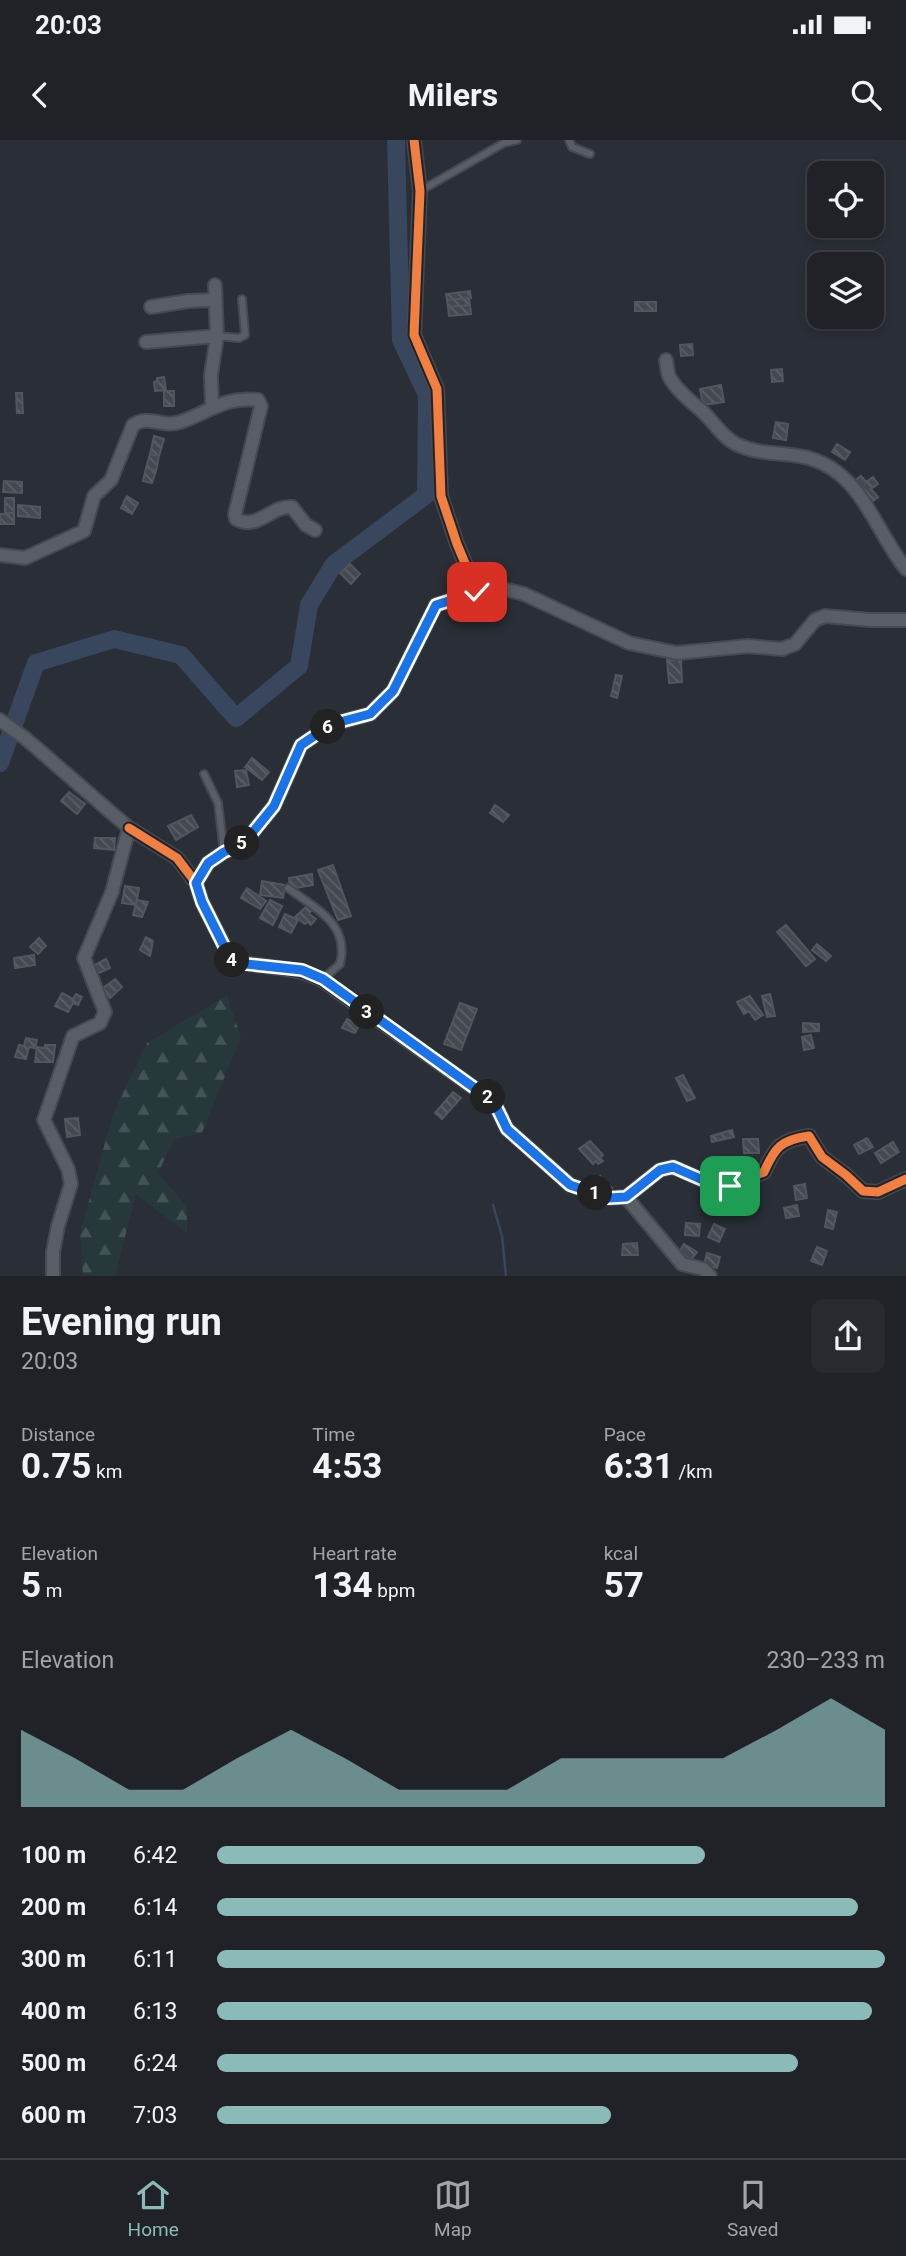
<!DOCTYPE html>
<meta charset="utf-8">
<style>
body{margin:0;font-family:Roboto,sans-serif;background:#282a30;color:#f1f3f6;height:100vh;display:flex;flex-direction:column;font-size:26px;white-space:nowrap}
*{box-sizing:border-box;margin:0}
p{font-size:23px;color:#a2a4a8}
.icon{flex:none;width:38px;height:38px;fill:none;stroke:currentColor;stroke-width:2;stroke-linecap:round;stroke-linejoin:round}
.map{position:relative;height:1136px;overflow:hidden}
.details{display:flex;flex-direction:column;background:#202228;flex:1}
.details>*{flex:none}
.fabs{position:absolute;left:807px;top:21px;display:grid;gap:14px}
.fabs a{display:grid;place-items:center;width:77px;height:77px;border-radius:14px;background:#202228;box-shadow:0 4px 10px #0003,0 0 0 2px #3d3f45;font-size:35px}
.pin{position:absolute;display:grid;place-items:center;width:60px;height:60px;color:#fff;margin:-30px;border-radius:14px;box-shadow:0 4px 10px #0006}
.km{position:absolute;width:35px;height:35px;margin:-18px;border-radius:50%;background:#222;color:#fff;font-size:19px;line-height:35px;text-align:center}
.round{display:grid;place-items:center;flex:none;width:74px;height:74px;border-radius:14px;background:#282a30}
.summary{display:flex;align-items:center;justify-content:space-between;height:119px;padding:0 21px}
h1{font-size:38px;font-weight:700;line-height:52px}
.figures{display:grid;grid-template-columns:repeat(3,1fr);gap:10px;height:119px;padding:7px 21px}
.figures div{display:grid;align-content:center}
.figures b{font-size:35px;font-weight:700}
.figures small{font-size:19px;font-weight:400}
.figures p{font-size:19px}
.chart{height:196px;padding:14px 21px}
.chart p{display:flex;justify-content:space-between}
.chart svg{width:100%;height:126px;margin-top:7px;fill:#8bbbb9;opacity:.7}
ul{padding:0 21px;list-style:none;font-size:23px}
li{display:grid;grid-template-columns:112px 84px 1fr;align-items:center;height:52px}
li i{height:18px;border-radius:9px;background:#8bbbb9}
.status{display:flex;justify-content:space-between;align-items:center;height:49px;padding:0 35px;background:#202228;direction:ltr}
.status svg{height:19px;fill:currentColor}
header{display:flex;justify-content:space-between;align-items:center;height:91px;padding:0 21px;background:#202228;font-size:32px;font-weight:700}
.tab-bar{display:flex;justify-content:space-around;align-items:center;height:98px;border-top:2px solid #3d3f45;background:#202228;font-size:19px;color:#a2a4a8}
.tab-bar a{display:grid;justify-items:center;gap:4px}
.tab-bar .active{color:#8bbbb9}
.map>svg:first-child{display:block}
.forest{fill:url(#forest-firs)}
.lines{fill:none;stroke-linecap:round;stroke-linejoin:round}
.stream{stroke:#38465e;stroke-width:2.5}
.river{stroke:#38465e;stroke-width:18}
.building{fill:url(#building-back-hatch);stroke:#52565e;stroke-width:2}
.service-casing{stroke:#46494f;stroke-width:10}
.minor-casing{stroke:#46494f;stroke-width:16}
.service{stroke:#595d65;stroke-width:6}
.minor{stroke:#595d65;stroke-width:12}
.cycleway-casing{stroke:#1d2430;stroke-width:13}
.cycleway{stroke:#f27e40;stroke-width:9}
.route-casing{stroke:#fff;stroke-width:14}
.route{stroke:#1a73e8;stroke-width:9}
</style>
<div class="status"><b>20:03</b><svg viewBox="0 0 49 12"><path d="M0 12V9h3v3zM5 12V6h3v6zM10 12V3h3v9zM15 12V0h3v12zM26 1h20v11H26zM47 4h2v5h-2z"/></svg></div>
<header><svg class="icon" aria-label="back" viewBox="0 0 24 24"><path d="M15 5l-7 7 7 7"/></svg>Milers<svg class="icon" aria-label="search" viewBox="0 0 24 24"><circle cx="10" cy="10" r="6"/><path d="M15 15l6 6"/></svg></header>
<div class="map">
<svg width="906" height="1136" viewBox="0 0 906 1136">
<defs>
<pattern id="forest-firs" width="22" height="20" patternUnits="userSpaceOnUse" patternTransform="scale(1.75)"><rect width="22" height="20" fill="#27383b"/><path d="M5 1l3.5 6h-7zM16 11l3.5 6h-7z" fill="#445356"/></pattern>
<pattern id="building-back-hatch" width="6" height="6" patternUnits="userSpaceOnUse" patternTransform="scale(1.75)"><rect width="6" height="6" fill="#44484f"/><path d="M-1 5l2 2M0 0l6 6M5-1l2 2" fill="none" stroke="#5d6067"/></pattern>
</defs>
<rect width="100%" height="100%" fill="#2a2e36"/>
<path class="forest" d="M227 855 241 897 202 993 174 999 158 1033 187 1067V1093L136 1054 115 1136H83L80 1093 113 974 147 903Z"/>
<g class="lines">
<path class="stream" d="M493 1065 502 1096 506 1136"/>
<path class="river" d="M0 623 36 523 114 499 181 515 236 578 299 526 309 465 334 424 426 355 427 255 401 200 396 0"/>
</g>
<path class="building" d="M470 151 471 158 447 160 446 154Z
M469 158 470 165 448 167 447 160Z
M635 162H656V171H635Z
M470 165 471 174 449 176 448 167Z
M692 204 693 215 681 216 680 205Z
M782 229 783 241 772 242 771 230Z
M164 237 166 250 155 251 154 242 157 241V238Z
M721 245 724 262 703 265 700 249Z
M164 251H174V266H164Z
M16 253H22L23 273H17Z
M776 282 788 284 786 300 773 298Z
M154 296 164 299 159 316 150 314Z
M837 304 850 312 845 320 832 312Z
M150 314 159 316 156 331 146 328Z
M146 328 156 331 152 343 143 341Z
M861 336 866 342 873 337 878 344 871 349 878 357 869 364 852 343Z
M4 341 22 342V353L3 352Z
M127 356 138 363 132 374 121 368Z
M5 358H14V373H5Z
M18 365 40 367V378L18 376Z
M14 373V384H0V374Z
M350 424 360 434 351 444 340 433Z
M667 520H681L682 542 669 543Z
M616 535 622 536 617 558 611 556Z
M252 618 269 632 262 640 245 627Z
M246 630 249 645 237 647 235 631Z
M69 652 85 664 77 674 61 661Z
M495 665 509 675 503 682 490 673Z
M191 675 198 687 176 700 168 686Z
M95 698H115L114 710 94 708Z
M333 725 351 776 338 780 318 730Z
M312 734 313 745 290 749 289 738Z
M262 741 285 745 283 758 260 755Z
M125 746 139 748 136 765 122 763Z
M247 748 266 761 260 769 241 758Z
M137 760 148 762 142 777 133 775Z
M270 760 282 766 273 785 260 778Z
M307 766 312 770 309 774 316 779 311 785 307 782 305 784 295 777Z
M285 774 298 780 291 793 279 787Z
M786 785 815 819 806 826 777 792Z
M146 797 153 801 150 816 140 810Z
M39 798 46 806 38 814 30 807Z
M817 804 831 816 826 821 812 810Z
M34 815 35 825 15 828 14 818Z
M106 819 110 828 97 834 93 826Z
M115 839 122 847 110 858 102 849Z
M62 853 73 859 76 854 82 857 78 865 73 863 68 872 55 866Z
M770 854 775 876 767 877 762 856Z
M750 856 763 875 755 880 749 871 744 874 737 862Z
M460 863 477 869 461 910 444 904Z
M347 879 359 885 355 893 342 888Z
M803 883 819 884V891L803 892Z
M811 895 814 908 804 910 802 897Z
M26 898 37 900 35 908 29 907 26 919 15 917 19 905 24 906Z
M45 905H55L53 922H35L37 907 45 908Z
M683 935 695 958 687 961 676 938Z
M453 952 461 958 442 979 435 973Z
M78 978 80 995 67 997 65 979Z
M732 990 734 997 712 1002 711 996Z
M867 998 873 1007 859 1014 854 1005Z
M743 999H758L759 1013H744Z
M590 1001 603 1015 600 1018 603 1021 598 1024 596 1021 593 1024 579 1009Z
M893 1002 899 1012 881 1023 875 1013Z
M745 1023 749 1034 734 1040 728 1029Z
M600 1036 612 1048 606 1054 593 1041Z
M805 1044 807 1058 796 1060 794 1046Z
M797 1065 799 1076 786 1078 784 1068Z
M828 1070 837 1072 833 1089 825 1087Z
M686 1083 700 1084 699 1096 685 1095Z
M714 1084 725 1089 719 1102 708 1097Z
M637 1103 638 1115H622L623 1104Z
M684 1104 697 1112 691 1120 679 1112Z
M817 1107 827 1111 822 1125 811 1121Z
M707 1113 720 1117 717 1128 704 1125Z"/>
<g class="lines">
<g class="service-casing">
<path id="service" d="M569 0 572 7 590 14
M420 51 504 3 517 0
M217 196 239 198 245 195 242 159
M204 634 218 663 224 712
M288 748C316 769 350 784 340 824L323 839"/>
</g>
<g class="minor-casing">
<path id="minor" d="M151 167 188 161 215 160
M146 202 217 196
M666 220C667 224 667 231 669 236 675 249 691 262 702 271 713 281 722 297 736 304 771 321 803 305 838 333 867 355 883 401 906 429
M212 266 211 235 217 196 215 145
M0 415 25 418 84 391 94 356 111 340 133 285C148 274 163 288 180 282 209 273 223 256 258 260L261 266 235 374 236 379C258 391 271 365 292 367L306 385 315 390
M477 452 508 450 524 454 629 503 677 513 748 506 782 509 795 504 815 480 825 476 870 480H906
M0 580 25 598 129 688 112 752 84 818 105 872 100 883 73 896 44 980 68 1029 71 1044 58 1086 53 1112V1136
M129 688 177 718 196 743 202 762 231 819C270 832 304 822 337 851L494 962 507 989 570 1045 609 1058 626 1057 660 1030 673 1027 705 1041 730 1046 764 1032C775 1007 781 1000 809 996L822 1017 846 1035 863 1051 878 1052 906 1039
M196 743 208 723 224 712 244 703 274 666 301 605 332 584 370 574 393 551 436 465 477 452 457 404 441 356 437 249 414 195 420 51 414 0
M626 1057 682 1124 703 1129 710 1136"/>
</g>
<use href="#service" class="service"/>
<use href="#minor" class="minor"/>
<g class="cycleway-casing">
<path id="cycleway" d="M129 688 177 718 196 743 202 762 231 819C270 832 304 822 337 851L494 962 507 989 570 1045 609 1058 626 1057 660 1030 673 1027 705 1041 730 1046 764 1032C775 1007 781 1000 809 996L822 1017 846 1035 863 1051 878 1052 906 1039
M196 743 208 723 224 712 244 703 274 666 301 605 332 584 370 574 393 551 436 465 477 452 457 404 441 356 437 249 414 195 420 51 414 0"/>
</g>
<use href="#cycleway" class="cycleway"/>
</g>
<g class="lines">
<g class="route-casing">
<path id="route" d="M477 452 436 465 393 551 370 574 332 584 301 605 274 666 244 703 224 712 208 723 196 743 202 762 231 820 246 824 302 830 323 839 494 962 507 989 570 1045 609 1058 626 1057 660 1030 673 1027 705 1041 730 1046"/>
</g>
<use href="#route" class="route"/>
</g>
</svg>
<div class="fabs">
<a><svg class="icon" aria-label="locate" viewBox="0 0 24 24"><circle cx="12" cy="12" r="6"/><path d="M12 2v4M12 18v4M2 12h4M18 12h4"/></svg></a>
<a><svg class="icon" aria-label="layers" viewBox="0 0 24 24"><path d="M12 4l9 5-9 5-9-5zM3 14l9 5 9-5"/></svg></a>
</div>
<div class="pin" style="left:730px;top:1046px;background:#1e9e55"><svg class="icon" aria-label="arrive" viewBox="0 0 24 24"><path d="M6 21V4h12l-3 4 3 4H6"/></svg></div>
<div class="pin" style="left:477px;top:452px;background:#d93025"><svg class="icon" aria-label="check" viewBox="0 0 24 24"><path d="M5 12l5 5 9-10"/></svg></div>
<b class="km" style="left:595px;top:1053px">1</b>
<b class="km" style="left:488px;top:957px">2</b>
<b class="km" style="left:367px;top:872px">3</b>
<b class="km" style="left:232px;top:820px">4</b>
<b class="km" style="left:242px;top:703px">5</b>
<b class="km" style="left:328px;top:587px">6</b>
</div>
<section class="details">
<div class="summary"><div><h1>Evening run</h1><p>20:03</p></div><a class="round"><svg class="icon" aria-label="share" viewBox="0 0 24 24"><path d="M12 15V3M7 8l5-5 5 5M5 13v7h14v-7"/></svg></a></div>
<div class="figures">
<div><p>Distance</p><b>0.75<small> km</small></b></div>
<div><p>Time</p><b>4:53</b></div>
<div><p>Pace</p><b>6:31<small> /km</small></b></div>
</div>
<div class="figures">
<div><p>Elevation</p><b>5<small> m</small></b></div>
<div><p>Heart rate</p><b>134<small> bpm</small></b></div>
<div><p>kcal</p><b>57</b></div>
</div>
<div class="chart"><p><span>Elevation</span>230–233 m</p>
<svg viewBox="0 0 160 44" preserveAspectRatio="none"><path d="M0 44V17L10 27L20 38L30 38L40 27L50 17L60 27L70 38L80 38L90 38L100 27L110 27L120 27L130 27L140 17L150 6L160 17V44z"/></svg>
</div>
<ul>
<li><b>100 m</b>6:42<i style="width:73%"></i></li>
<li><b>200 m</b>6:14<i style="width:96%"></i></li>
<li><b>300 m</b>6:11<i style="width:100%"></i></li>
<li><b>400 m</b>6:13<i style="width:98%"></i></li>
<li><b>500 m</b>6:24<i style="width:87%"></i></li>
<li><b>600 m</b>7:03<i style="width:59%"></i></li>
</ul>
</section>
<nav class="tab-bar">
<a class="active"><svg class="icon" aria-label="home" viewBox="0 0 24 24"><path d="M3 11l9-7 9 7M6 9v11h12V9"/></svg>Home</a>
<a><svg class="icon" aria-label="map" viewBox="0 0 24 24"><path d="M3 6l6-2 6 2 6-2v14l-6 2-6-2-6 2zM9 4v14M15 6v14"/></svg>Map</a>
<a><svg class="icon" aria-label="saved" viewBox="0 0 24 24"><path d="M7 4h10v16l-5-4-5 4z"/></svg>Saved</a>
</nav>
